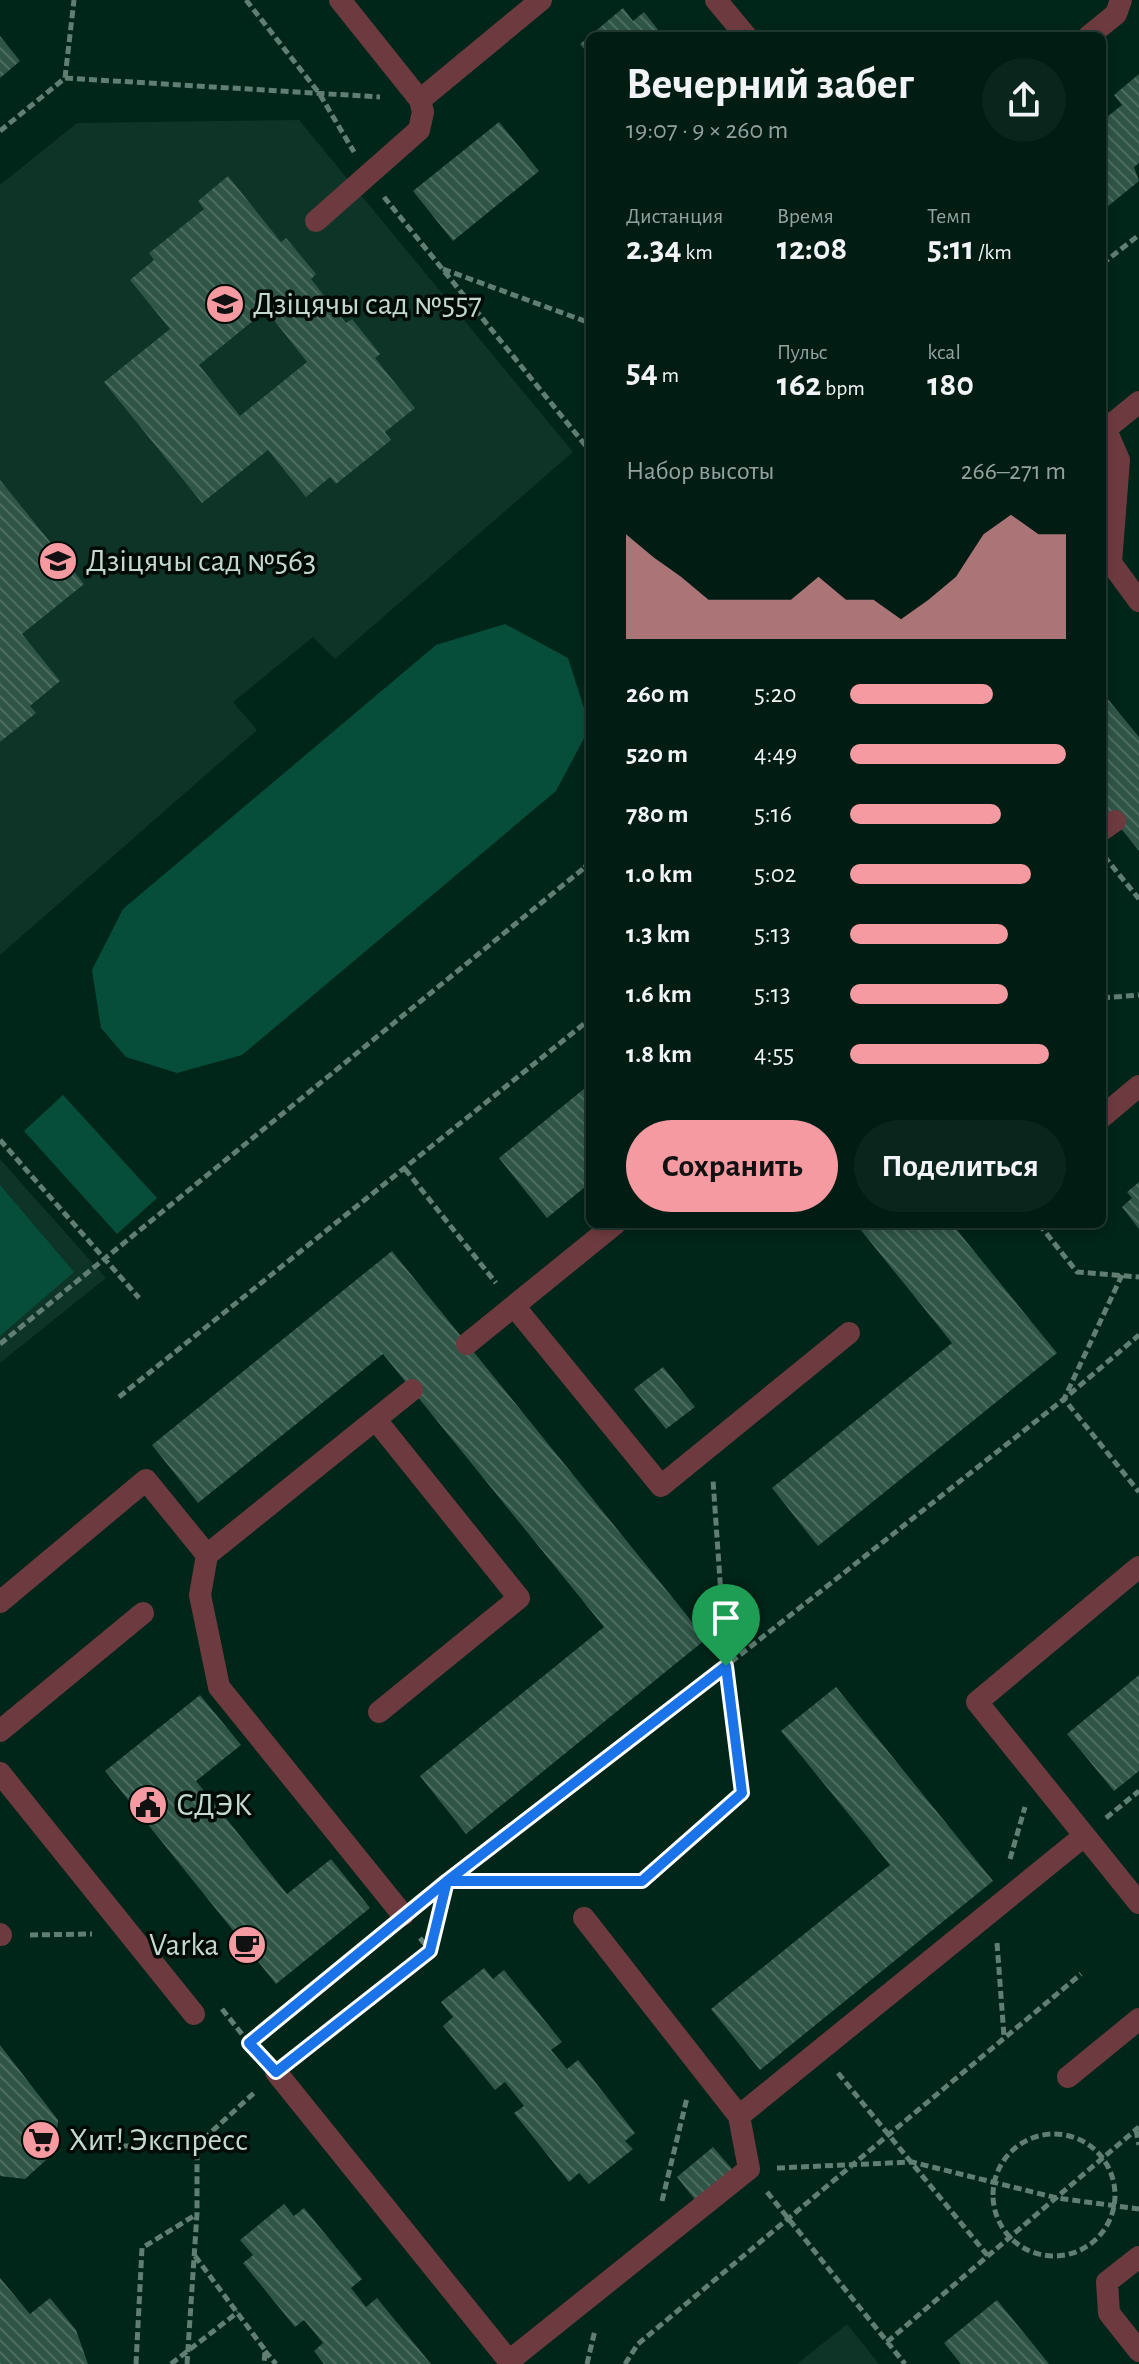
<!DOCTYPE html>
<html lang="ru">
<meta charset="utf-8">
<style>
body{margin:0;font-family:"Alegreya Sans",sans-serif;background:#0a251c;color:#f1f3f6;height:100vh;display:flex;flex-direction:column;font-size:30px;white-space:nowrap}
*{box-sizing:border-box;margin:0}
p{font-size:26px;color:#95a1a0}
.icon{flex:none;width:44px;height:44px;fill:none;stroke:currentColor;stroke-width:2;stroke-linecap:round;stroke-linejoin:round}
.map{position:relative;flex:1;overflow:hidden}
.panel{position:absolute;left:586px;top:32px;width:520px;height:1196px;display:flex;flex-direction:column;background:#001c13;border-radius:12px;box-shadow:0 4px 12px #0003,0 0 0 2px #223a33}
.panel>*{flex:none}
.pin{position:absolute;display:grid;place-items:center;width:68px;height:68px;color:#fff;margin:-82px -34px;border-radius:50% 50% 50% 0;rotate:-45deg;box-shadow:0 0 8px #0007}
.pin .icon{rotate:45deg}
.round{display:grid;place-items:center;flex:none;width:84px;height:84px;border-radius:42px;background:#0a251c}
.headline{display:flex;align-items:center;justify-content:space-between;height:136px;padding:0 40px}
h1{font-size:44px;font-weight:700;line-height:60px}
.metrics{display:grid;grid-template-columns:repeat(3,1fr);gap:12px;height:136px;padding:8px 40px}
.metrics div{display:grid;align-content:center}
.metrics b{font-size:34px;font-weight:700}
.metrics small{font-size:22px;font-weight:400}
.metrics p{font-size:22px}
.chart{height:224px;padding:16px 40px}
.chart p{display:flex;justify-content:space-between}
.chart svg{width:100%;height:144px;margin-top:8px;fill:#f49aa0;opacity:.7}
.cta{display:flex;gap:16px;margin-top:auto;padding:16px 40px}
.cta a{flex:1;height:92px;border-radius:48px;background:#f49aa0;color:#111;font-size:32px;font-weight:700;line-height:92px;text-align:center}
.cta a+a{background:#0a251c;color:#f1f3f6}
ul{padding:0 40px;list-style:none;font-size:26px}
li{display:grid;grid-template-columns:128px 96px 1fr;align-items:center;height:60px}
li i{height:20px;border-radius:10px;background:#f49aa0}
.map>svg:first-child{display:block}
.built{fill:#0e3327}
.green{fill:#074e3a}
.building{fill:url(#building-back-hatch);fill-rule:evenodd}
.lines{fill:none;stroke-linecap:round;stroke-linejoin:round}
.path{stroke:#617e73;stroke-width:5;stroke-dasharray:8 4;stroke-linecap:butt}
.lane{stroke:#6d3b3f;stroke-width:22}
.route-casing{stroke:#fff;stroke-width:16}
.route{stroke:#1a73e8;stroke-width:10}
.labels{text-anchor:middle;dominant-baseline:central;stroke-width:7;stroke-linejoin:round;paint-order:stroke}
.poi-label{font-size:32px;fill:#c3d8cf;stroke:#010b06;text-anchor:start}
</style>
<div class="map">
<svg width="1139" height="2364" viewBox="0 0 1139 2364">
<defs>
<pattern id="building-back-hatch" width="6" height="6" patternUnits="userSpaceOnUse" patternTransform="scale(2)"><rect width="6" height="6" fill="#2f5547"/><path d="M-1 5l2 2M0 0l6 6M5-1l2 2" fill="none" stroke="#4c6d60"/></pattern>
</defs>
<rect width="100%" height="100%" fill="#002519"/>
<path class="built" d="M299 120 573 452 335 659 313 637 233 702 257 730 0 955V185L77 123Z
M0 1159 106 1278 0 1363Z
M847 2324 879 2364H797Z"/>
<path class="green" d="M505 624 568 658 590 727 556 791 242 1055 177 1073 126 1057 101 1028 92 970 123 909 436 645Z
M63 1095 157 1198 117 1234 24 1131Z
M0 1185 74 1272 0 1336Z"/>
<path class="building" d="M623 8 633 21 644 12 663 36H590V56L580 44Z
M0 36 20 61 0 78Z
M1139 74V163L1134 167 1139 181 1102 211V121L1122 105 1114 95Z
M499 122 539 171 453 241 413 191Z
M228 176 281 242 286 238 316 274 311 279 346 323 352 319 380 354 375 358 415 408 385 432 391 440 336 484 330 477 306 497 268 450 202 503 104 382 170 329 130 280 154 260 149 253 204 209 198 201ZM266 310 307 362 240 416 199 365Z
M0 480 84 584 22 634 60 681 30 706 36 713 0 742Z
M1102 692 1139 737V851L1102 805Z
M590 1084V1183L547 1218 499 1158Z
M1139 1182V1229L1122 1207 1132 1198 1127 1192Z
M856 1224H952L1057 1353 818 1546 772 1488 952 1343Z
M392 1251 706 1639 466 1834 420 1776 604 1627 383 1354 198 1503 152 1445Z
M663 1367 695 1407 666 1429 634 1389Z
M1139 1675V1771L1114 1791 1067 1734Z
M836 1687 993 1881 760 2070 711 2009 890 1865 781 1731Z
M200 1695 241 1745 196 1781 287 1894 331 1859 370 1908 276 1984 105 1771Z
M484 1968 493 1979 504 1970 562 2042 551 2050 567 2069 578 2060 635 2133 625 2141 633 2149 589 2184 579 2173 569 2182 514 2113 524 2106 505 2082 495 2090 443 2026 453 2017 441 2002Z
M0 2045 58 2120 55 2152 25 2179 0 2176Z
M713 2147 733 2170 696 2201 677 2177Z
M284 2204 294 2216 304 2208 362 2279 351 2288 366 2307 377 2298 431 2364H324L314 2351 323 2343 304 2320 295 2327 243 2263 253 2255 240 2240Z
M0 2278 30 2314 50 2298 76 2330 88 2364H0Z
M997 2300 1041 2354 1049 2364H961L944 2343Z"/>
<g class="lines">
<path class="path" d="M246 0 319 93 354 152
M65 78 380 97
M0 131 65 78 74 0
M384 197 590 451
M1102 264 1139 235
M443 269 590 323
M1104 856 1139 899
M590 862 584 868 590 869
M1102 998 1139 995
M0 1140 139 1298
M405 1169 496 1283
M1039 1224 1077 1272 1139 1277
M1122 1275 1064 1399 1139 1492
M0 1344 584 868
M119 1397 590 1019
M1106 1818 1139 1791
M1010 1859 1025 1807
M426 1898 447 1881H642L742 1793 726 1666 713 1480
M30 1935 92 1934
M420 1938 430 1951
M997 1943 1004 2036
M222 2009 249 2043
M257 2052 249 2043 383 1932
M297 2056 430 1951 447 1881 726 1666 1064 1399 1139 1335
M838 2073 988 2256
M1136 2130 1139 2145
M993 2195a61 61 0 1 1 122 0a61 61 0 1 1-122 0Z
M121 2146 197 2145
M777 2168 912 2162 1057 2198 1139 2209
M767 2192 905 2364
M662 2201 687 2098
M195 2256 265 2350 264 2364
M887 2342 1139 2127
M265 2351 276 2364
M136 2364 142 2248 197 2214
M171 2364 238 2312
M187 2364 197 2213V2145L255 2092
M587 2364 595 2330
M625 2364 638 2344 1081 1974"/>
<path class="lane" d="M716 0 746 36
M1089 36 1116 14 1121 0
M420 100 541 0
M316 221 419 130 423 112 420 100 340 0
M1102 421 1119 460 1111 563 1139 601
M1107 428 1139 402
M1102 830 1115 821
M1102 1117 1139 1086
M514 1306 661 1486 849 1333
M467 1344 615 1224
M376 1420 519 1598 379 1712
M1139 1567 977 1702 1139 1903
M0 1602 146 1480 207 1555
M0 1731 143 1613
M0 1773 194 2014
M403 1915 219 1687 200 1595 207 1555 412 1390
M0 1934 1 1935
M276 2072 509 2361 749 2169 739 2116 584 1918
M1068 2077 1139 2019
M739 2116 1084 1836
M1139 2257 1107 2282 1109 2313 1139 2351"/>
</g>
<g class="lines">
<g class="route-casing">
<path id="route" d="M726 1666 447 1881 430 1951 276 2072 249 2043 447 1881H642L742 1793 726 1666"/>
</g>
<use href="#route" class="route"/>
</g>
<defs>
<g id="school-disc" transform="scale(2)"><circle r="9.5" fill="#f49aa0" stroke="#010b06"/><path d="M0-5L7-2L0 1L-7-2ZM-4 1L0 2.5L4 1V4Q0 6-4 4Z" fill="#111"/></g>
<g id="civic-disc" transform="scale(2)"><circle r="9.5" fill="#f49aa0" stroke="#010b06"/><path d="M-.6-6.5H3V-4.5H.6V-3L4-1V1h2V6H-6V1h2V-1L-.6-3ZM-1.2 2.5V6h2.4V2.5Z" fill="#111"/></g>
<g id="cafe-disc" transform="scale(2)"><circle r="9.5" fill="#f49aa0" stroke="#010b06"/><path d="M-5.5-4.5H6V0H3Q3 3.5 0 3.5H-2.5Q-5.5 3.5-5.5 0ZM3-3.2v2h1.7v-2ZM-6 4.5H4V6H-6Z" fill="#111"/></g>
<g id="supermarket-disc" transform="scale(2)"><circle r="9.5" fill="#f49aa0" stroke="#010b06"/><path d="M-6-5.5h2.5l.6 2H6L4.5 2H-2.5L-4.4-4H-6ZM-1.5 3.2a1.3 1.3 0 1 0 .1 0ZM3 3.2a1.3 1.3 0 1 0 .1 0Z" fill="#111"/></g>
</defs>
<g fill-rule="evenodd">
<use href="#school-disc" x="225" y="304"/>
<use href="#school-disc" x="58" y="561"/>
<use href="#civic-disc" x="148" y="1805"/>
<use href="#cafe-disc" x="247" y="1945"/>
<use href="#supermarket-disc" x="41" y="2140"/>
</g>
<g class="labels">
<g class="poi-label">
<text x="253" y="304">Дзіцячы сад №557</text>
<text x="86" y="561">Дзіцячы сад №563</text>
<text x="176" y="1805">СДЭК</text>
<text x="219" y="1945" text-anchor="end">Varka</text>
<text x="69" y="2140">Хит! Экспресс</text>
</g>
</g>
</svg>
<div class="pin" style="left:726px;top:1666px;background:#1e9e55"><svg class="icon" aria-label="arrive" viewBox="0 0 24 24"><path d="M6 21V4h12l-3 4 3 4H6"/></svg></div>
<section class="panel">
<div class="headline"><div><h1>Вечерний забег</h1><p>19:07 · 9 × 260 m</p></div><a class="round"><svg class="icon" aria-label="share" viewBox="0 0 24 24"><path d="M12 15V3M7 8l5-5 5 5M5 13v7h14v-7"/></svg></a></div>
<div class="metrics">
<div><p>Дистанция</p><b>2.34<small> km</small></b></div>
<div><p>Время</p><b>12:08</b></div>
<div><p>Темп</p><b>5:11<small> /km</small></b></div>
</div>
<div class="metrics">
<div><b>54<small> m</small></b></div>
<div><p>Пульс</p><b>162<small> bpm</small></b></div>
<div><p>kcal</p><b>180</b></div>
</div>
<div class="chart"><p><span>Набор высоты</span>266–271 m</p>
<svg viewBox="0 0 160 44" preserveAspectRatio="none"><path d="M0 44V12L10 19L20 25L30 32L40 32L50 32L60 32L70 25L80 32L90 32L100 38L110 32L120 25L130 12L140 6L150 12L160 12V44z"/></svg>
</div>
<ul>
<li><b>260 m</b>5:20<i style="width:66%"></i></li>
<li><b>520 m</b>4:49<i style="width:100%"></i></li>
<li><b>780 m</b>5:16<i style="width:70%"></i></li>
<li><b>1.0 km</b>5:02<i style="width:84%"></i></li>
<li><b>1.3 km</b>5:13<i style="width:73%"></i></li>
<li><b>1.6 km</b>5:13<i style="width:73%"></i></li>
<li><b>1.8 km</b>4:55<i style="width:92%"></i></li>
</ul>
<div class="cta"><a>Сохранить</a><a>Поделиться</a></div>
</section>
</div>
